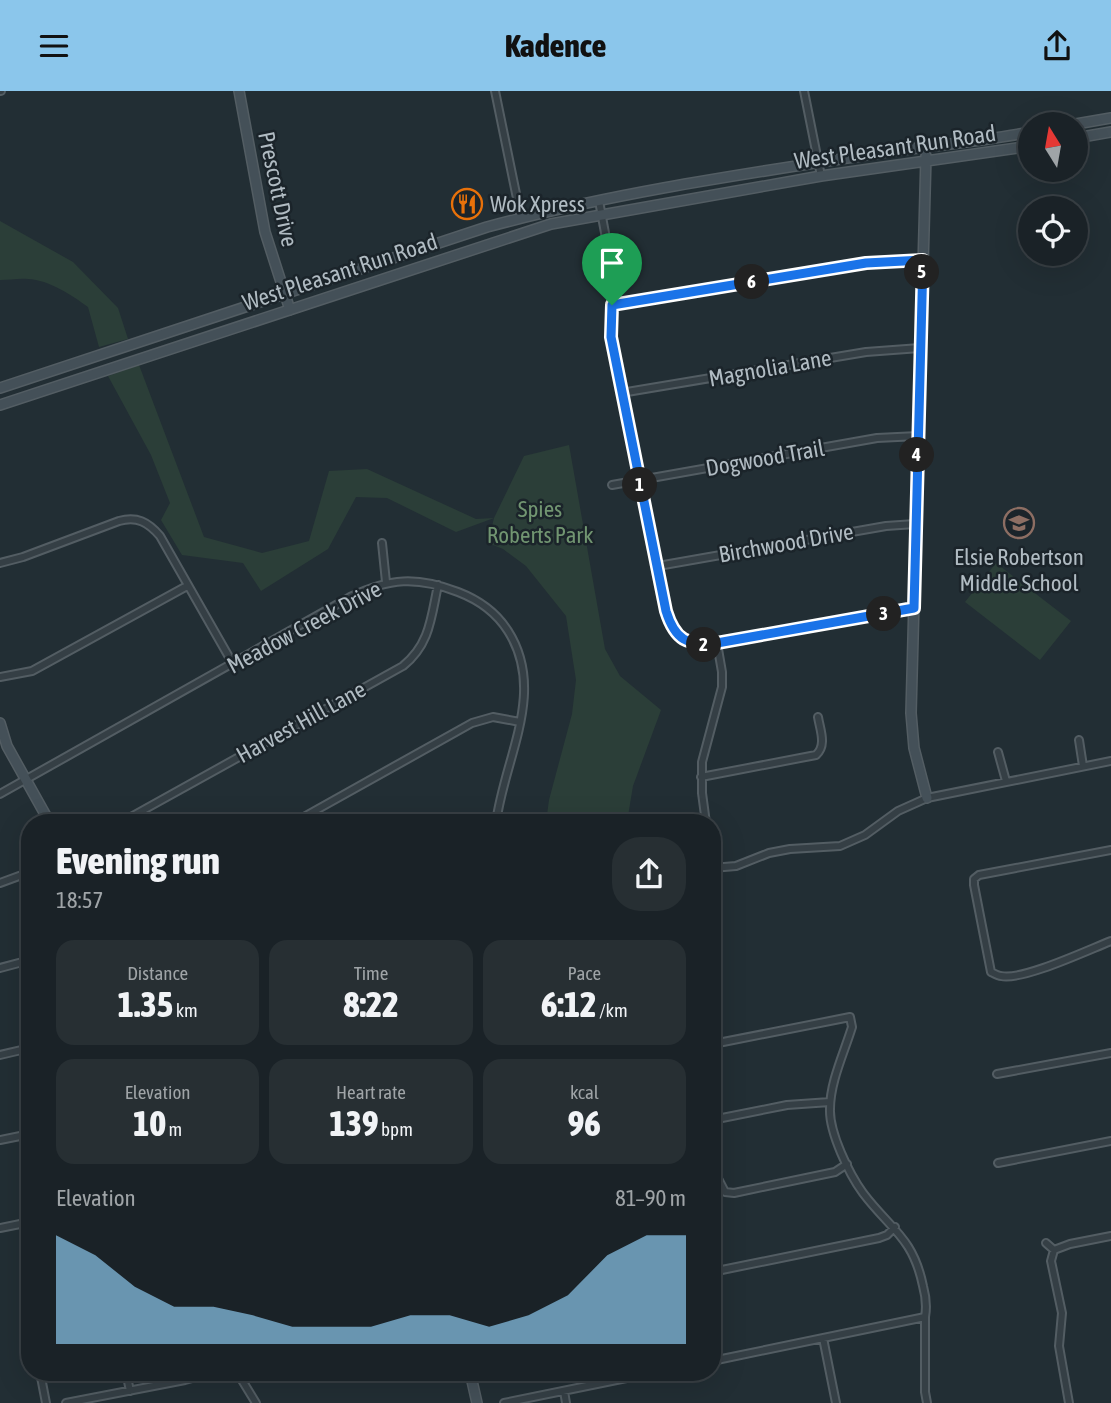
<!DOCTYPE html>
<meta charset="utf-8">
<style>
body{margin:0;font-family:"Asap Condensed",sans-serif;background:#272f33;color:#f1f3f6;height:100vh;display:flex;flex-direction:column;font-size:26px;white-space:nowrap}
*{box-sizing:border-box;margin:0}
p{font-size:23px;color:#9fa4a7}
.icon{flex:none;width:38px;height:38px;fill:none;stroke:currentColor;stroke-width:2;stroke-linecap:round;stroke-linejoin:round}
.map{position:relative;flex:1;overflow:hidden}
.sheet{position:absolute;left:21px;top:723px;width:700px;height:567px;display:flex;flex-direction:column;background:#1a2227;border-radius:28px;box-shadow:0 7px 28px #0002,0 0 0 2px #383f44}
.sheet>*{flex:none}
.needle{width:46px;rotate:349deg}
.tools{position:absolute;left:1018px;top:21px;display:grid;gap:14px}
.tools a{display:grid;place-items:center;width:70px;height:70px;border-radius:50%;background:#1a2227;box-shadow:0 7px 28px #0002,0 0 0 2px #383f44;font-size:35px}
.pin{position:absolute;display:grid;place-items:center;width:60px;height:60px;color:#fff;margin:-72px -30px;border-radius:50% 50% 50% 0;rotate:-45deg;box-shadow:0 0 7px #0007}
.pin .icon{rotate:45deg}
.km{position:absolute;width:35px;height:35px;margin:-18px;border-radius:50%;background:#222;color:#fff;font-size:19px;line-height:35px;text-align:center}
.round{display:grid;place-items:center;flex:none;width:74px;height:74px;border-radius:28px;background:#272f33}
.head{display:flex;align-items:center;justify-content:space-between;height:119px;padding:0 35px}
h1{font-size:38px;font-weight:800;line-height:52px}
.figures{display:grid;grid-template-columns:repeat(3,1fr);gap:10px;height:119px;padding:7px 35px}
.figures div{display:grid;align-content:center;border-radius:18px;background:#272f33;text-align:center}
.figures b{font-size:35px;font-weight:800}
.figures small{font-size:19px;font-weight:400}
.figures p{font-size:19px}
.chart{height:196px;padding:14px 35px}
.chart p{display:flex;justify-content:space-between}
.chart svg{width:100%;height:126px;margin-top:7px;fill:#8bc6eb;opacity:.7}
header{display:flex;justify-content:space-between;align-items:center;height:91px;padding:0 35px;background:#8bc6eb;color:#111;font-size:32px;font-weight:800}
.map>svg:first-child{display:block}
.green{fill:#2b3e38}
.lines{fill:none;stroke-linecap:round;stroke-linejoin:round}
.street-casing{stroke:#535d63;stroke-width:10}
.secondary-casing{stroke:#535d63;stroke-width:12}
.street{stroke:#353f45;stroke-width:6}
.secondary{stroke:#445058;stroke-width:9}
.route-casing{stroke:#fff;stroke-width:14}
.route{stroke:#1a73e8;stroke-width:9}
.labels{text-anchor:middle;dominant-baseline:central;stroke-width:5;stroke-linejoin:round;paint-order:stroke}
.street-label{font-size:23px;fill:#b0bbc2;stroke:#1b242a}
.poi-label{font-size:23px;fill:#b0bbc2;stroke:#1b242a;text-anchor:start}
.park-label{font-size:23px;fill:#719571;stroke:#1b242a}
</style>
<header><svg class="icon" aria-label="menu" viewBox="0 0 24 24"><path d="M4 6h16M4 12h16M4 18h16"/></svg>Kadence<svg class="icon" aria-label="share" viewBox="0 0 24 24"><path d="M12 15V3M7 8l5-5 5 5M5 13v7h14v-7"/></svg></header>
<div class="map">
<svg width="1111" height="1312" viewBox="0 0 1111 1312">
<rect width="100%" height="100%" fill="#222e34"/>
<path class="green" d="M0 130 73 171 118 217 128 248 99 256 88 216C72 204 49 189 28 188 19 187 9 189 0 189Z
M139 274 204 446 262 462 309 450 329 380 367 378 476 428 494 427 524 365 569 354 605 558 620 585 661 619 633 695 627 731H546L549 709 572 623 576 589 566 525 526 475 503 458 488 452 494 427 456 441 387 407 356 406 328 458 261 500 243 472 182 464 161 429 170 412 151 364 108 285Z
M996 472 1071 530 1040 569 965 511Z"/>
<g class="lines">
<g class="street-casing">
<path id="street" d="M0 0H1
M495 0 521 127
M804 0 821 85
M599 110 612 179 611 246 666 520C675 548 687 555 717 552L914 517
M612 214 847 175 923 169
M621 302 866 261 920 257
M612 394 877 347 918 345
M382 452 386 491
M0 472 23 466 119 430C137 425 148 431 160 445L233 573
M658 475 886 435 915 433
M0 586 32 580 187 495
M1079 649 1083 675
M998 661 1006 690
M701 686 816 664C827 654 820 639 818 626
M0 703 350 506C389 487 417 485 458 501 479 509 496 521 508 540 547 601 504 668 496 732
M120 732 403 575C430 553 431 527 438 494
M293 732 472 632 493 626 520 631
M470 732 480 729 496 731
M706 732 702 702V671L722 596V581L717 552
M1111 759 979 784 974 788V794L991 881C993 882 998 885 1001 885 1022 890 1088 859 1111 850
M712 763 715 776
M712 777 736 775 769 762 790 758 840 755 865 744 898 720 927 707 1111 670
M0 792 30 781
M0 877 30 869
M712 951 718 952 850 926 852 936C844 962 830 991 830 1018 829 1041 849 1083 863 1102 890 1138 913 1146 923 1195 926 1206 927 1215 925 1226V1301L927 1312
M0 964 30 957
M997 983 1111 962
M712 1029 787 1014 830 1011
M0 1049 30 1043
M998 1072 1111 1050
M712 1076 725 1101 734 1102 835 1081 847 1073
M0 1137 30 1131
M1046 1152 1054 1159 1070 1153 1111 1145
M1054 1159 1051 1170 1062 1222 1059 1255 1069 1312
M712 1181 879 1147 887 1144 895 1136
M30 1221V1226
M823 1247 836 1312
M712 1270 925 1226
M40 1281 46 1312
M126 1281 130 1300
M237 1281 256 1312
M564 1300 566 1312
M66 1312 185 1289 215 1281
M504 1312 656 1281"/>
</g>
<g class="secondary-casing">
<path id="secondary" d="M239 0 265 141 290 219
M1076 33 1111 27
M1076 47 1111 41
M926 65 911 622 914 657 927 707
M0 297 487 136C613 102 744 83 873 63 926 55 978 51 1031 41
M0 314 551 133 821 85 1031 55
M0 632 7 655 50 732
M470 1281 477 1312"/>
</g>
<use href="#street" class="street"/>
<use href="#secondary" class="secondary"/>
</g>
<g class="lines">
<g class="route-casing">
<path id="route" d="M923 169 914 517 717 552C687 555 675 549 666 520L611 246 612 214 866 172Z"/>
</g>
<use href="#route" class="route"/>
</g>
<defs>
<g id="restaurant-ring" transform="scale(1.575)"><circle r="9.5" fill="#1b242a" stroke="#e8710a" stroke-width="1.5"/><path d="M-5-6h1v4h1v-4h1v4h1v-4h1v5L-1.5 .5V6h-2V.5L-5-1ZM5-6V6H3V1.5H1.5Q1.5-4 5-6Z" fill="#e8710a"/></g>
<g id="school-ring" transform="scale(1.575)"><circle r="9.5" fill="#1b242a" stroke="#8d6e63" stroke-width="1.5"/><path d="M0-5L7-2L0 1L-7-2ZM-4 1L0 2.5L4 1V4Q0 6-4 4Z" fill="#8d6e63"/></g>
</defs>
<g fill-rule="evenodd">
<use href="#restaurant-ring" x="467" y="113"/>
<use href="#school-ring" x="1019" y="432"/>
</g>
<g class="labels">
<g class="street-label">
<text transform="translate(895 56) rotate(-8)">West Pleasant Run Road</text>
<text transform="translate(278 98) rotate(78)">Prescott Drive</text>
<text transform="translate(340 181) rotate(-18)">West Pleasant Run Road</text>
<text transform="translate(770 277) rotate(-10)">Magnolia Lane</text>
<text transform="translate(765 367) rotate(-10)">Dogwood Trail</text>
<text transform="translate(786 452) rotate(-10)">Birchwood Drive</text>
<text transform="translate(304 536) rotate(-28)">Meadow Creek Drive</text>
<text transform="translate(301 631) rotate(-29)">Harvest Hill Lane</text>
</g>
<g class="poi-label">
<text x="490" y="113">Wok Xpress</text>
<text x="1019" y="466" text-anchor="middle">Elsie Robertson<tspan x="1019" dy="26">Middle School</tspan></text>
</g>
<g class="park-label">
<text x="540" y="418">Spies<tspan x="540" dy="26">Roberts Park</tspan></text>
</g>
</g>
</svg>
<div class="tools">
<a><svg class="needle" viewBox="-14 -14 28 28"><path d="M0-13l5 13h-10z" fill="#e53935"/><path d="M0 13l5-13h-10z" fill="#9fa4a7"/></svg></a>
<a><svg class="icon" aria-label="locate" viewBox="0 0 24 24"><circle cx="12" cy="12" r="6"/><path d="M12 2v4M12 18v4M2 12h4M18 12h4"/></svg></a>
</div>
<div class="pin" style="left:612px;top:214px;background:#1e9e55"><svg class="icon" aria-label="arrive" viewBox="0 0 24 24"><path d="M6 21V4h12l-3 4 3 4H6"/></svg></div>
<b class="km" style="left:640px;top:394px">1</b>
<b class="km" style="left:704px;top:554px">2</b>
<b class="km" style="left:884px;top:523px">3</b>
<b class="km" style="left:917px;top:364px">4</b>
<b class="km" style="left:922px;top:181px">5</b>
<b class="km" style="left:752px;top:191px">6</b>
<section class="sheet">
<div class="head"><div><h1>Evening run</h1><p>18:57</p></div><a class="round"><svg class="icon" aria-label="share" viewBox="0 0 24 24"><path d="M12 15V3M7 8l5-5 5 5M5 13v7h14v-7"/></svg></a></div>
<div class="figures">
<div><p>Distance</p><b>1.35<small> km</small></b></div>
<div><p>Time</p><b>8:22</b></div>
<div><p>Pace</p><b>6:12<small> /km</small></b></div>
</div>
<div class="figures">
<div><p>Elevation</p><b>10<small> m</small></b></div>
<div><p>Heart rate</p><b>139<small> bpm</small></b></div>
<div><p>kcal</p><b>96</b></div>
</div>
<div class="chart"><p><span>Elevation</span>81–90 m</p>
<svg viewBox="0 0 160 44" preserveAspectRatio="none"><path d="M0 44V6L10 13L20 24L30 31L40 31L50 34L60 38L70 38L80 38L90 34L100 34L110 38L120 34L130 27L140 13L150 6L160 6V44z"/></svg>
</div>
</section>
</div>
